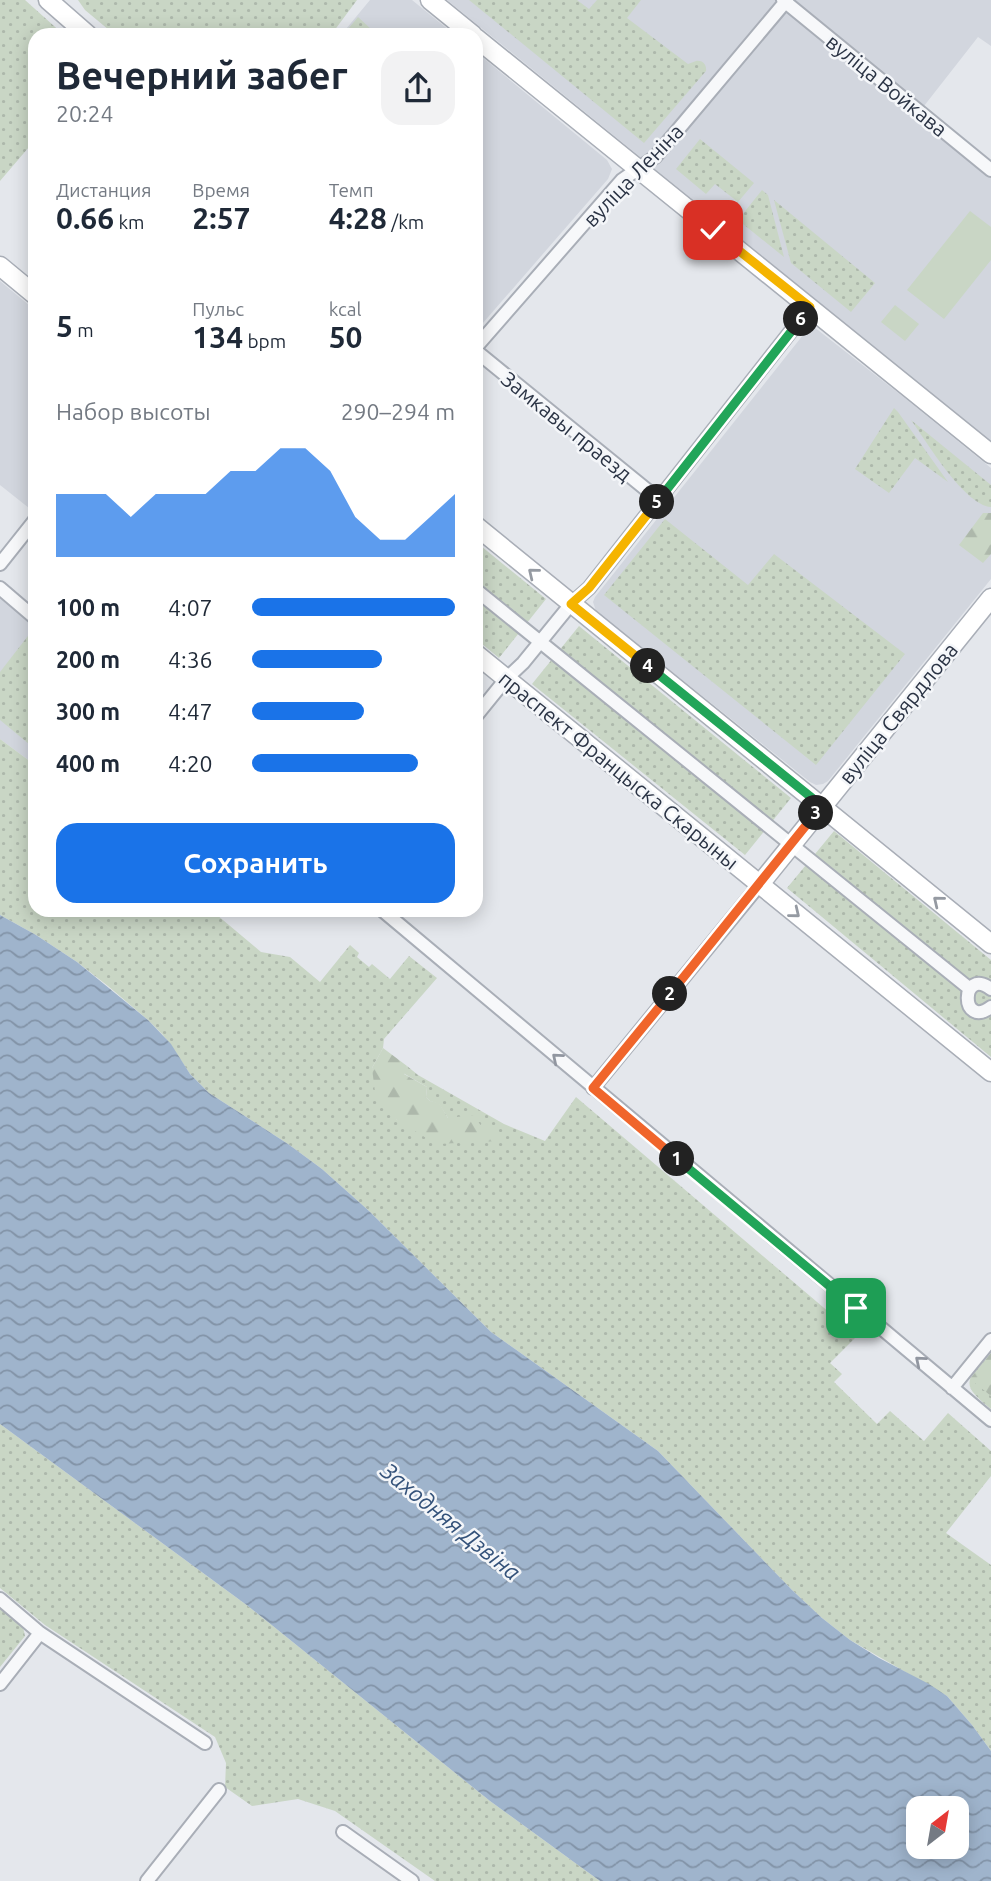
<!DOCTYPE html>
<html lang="ru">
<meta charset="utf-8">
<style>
body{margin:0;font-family:Ubuntu,sans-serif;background:#f2f2f3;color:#1f2937;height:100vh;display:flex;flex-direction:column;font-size:26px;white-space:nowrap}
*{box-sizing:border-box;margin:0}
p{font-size:23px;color:#747a83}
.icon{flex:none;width:38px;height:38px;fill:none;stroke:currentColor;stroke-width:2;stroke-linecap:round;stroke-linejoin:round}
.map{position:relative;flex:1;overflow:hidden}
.panel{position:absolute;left:28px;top:28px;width:455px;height:889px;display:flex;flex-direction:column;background:#fff;border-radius:21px;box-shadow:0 4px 18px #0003}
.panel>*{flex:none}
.needle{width:46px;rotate:31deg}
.buttons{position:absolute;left:906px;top:1796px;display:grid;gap:14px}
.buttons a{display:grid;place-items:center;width:63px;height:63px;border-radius:14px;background:#fff;box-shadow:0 4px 18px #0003;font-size:35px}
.pin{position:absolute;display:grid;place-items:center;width:60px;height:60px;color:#fff;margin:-30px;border-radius:14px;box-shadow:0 4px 10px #0006}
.km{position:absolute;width:35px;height:35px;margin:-18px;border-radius:50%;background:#222;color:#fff;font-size:19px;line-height:35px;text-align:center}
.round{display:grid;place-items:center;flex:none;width:74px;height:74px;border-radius:21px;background:#f2f2f3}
.headline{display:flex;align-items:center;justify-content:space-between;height:119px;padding:0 28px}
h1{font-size:38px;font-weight:700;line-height:52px}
.stats{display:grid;grid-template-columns:repeat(3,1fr);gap:10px;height:119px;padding:7px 28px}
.stats div{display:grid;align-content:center}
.stats b{font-size:30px;font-weight:700}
.stats small{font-size:19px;font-weight:400}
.stats p{font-size:19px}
.chart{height:196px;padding:14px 28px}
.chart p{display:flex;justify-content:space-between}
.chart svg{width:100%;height:126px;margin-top:7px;fill:#1a73e8;opacity:.7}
.primary-button{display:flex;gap:14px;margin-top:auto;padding:14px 28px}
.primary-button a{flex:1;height:80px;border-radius:21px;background:#1a73e8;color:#fff;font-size:28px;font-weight:700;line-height:80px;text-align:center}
ul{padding:0 28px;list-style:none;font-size:23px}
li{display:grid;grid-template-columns:112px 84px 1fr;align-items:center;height:52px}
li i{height:18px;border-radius:9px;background:#1a73e8}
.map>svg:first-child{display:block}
.built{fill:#d2d6de}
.green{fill:url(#green-dots)}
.forest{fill:url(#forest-firs)}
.pitch{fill:#c9d6c5}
.water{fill:url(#water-waves);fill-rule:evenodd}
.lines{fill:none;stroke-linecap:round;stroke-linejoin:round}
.street-casing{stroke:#a9aeb7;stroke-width:16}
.secondary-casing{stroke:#a9aeb7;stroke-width:21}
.street{stroke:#f7f8fa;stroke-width:12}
.secondary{stroke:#fff;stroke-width:18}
.oneway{stroke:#959aa2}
.oneway2{stroke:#9196a0}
.split-1-casing{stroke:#fff;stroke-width:14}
.split-2-casing{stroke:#fff;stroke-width:14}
.split-3-casing{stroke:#fff;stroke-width:14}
.split-4-casing{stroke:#fff;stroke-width:14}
.split-5-casing{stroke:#fff;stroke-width:14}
.split-6-casing{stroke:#fff;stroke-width:14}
.split-7-casing{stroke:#fff;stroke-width:14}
.split-1{stroke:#22a559;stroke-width:9}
.split-2{stroke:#f0652b;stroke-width:9}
.split-3{stroke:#f0652b;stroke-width:9}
.split-4{stroke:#22a559;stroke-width:9}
.split-5{stroke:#f5b400;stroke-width:9}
.split-6{stroke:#22a559;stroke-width:9}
.split-7{stroke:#f5b400;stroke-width:9}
.labels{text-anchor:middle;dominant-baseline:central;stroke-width:5;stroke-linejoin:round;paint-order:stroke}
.street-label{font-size:21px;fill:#2b3445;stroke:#f4f6f9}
.water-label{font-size:23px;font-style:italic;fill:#34527a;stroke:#f4f6f9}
</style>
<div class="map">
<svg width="991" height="1881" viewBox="0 0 991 1881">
<defs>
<pattern id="green-dots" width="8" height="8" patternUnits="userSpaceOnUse" patternTransform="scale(1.75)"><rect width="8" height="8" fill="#c9d6c5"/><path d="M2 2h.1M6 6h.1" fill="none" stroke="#adb8ab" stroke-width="1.8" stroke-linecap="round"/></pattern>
<pattern id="forest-firs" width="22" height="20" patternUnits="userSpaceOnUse" patternTransform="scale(1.75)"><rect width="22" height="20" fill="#c9d6c5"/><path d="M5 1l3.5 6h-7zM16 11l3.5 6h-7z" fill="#adb8ab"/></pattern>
<pattern id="water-waves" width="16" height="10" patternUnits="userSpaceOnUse" patternTransform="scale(1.75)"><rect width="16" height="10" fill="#9fb4cc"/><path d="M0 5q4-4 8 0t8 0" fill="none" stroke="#8293a7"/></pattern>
</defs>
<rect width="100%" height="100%" fill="#e4e7ec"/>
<path class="built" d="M370 0H412L455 35H341Z
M447 0H991V46L978 37 924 106 991 161V442Z
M476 52 607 160 612 169 608 179 476 331Z
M0 281 35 310 34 512 0 485Z
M814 327 906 399 991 468V579L828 781 823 784 816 785 810 782 596 611 593 602 595 597 807 330Z
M0 598 35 627V765L0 739Z"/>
<path class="green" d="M0 0H25L64 35H35V140L0 181Z
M78 0H357L331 35H115L85 10Z
M469 0H577L589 9 597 0H641L627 18 688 64 696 61C702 60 707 64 706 71L644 143Z
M358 17 371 29 366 35H343Z
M700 139 754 183 738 202 715 184 706 194 676 169Z
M762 190 768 195 784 257 738 220Z
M774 200 875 283 851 312 791 263Z
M894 408 898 412 948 482 915 458 889 493 855 469Z
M911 420 991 485V507C964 505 927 442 911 420Z
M665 519 748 585 774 554 905 654 816 765 604 595Z
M476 542 546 599 499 658 476 639Z
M579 626 791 798 745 855 532 684Z
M31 632 35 635V749L0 720V672Z
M0 739 35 765V910H211L261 952 290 957 320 982 350 945 359 953 357 957 369 967 372 964 390 979 409 956 437 978 384 1039 383 1048 372 1068 397 1120 481 1126 448 1118 439 1104 430 1101 426 1097 427 1087 403 1073 407 1066 418 1075 504 1124 545 1141 576 1097 857 1336 830 1363 842 1374 834 1382 877 1424 890 1411 924 1441 948 1413 991 1451V1476L946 1533 991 1565V1751L972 1725 947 1696 850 1640 822 1618 792 1590 658 1451 491 1332 369 1211 322 1169 288 1144 209 1093 190 1074 171 1045 162 1034 148 1020 108 986 77 962 36 935 0 915Z
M834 831 991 960V1057L787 888Z
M991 1353V1409C958 1382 967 1382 991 1353Z
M0 1424 248 1606 490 1801 600 1881H435L335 1811 298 1799 252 1806 225 1787 226 1763 215 1737 45 1625 0 1588Z
M0 1608 23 1627 25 1636 0 1667Z"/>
<path class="forest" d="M983 513H991V554L983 563 959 545Z
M383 1048 407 1066 404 1074 427 1087 426 1097 430 1101 439 1103 448 1118 474 1115 481 1126 496 1128 500 1141 436 1144 397 1120 375 1092 372 1068Z
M991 1353V1396L970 1379Z"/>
<path class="pitch" d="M970 211 991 227V260L944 319 907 290Z
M895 305 919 324 905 341 881 322Z"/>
<path class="water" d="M0 915 36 935 77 962 148 1020 171 1044 190 1074 209 1093 288 1144 322 1169 369 1211 491 1332 658 1451 792 1590 822 1618 850 1640 879 1658 929 1684 947 1696 972 1725 991 1751V1881H600L490 1801 248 1606 0 1424ZM919 1808H957V1846H919Z"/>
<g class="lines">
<g class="street-casing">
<path id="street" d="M783 0 991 170
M476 347 622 180 655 157 787 0
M476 351 658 499
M0 564 35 520
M0 588 35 618
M476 590 970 989
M476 716 506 679 523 663 571 604 589 588 810 307
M382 910 991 1420
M991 989C960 966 960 1030 991 1007
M593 1088 760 884
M952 1388 991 1340
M0 1599 40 1633 205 1743
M0 1684 40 1633
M343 1832 412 1881
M147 1881 219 1790"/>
</g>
<g class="secondary-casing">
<path id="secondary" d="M48 0 88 35
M430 0 473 35
M476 38 991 454
M0 266 35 295
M476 526 991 944
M476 654 991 1072
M760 884 991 598"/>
</g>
<use href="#street" class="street"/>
<use href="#secondary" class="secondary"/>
</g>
<defs><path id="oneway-chevron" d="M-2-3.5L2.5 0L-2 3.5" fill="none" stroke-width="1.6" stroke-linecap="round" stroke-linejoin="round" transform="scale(1.75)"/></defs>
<g class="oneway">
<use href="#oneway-chevron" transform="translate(533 573) rotate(-141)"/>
<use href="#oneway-chevron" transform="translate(938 901) rotate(-141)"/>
<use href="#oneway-chevron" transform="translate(795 913) rotate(39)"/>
</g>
<g class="oneway2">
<use href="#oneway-chevron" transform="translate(557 1058) rotate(-140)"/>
<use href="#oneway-chevron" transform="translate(920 1361) rotate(-140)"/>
</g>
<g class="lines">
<g class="split-1-casing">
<path id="split-1" d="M677 1159 856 1308"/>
</g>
<g class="split-2-casing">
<path id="split-2" d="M670 994 593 1088 677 1159"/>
</g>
<g class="split-3-casing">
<path id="split-3" d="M670 994 816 813"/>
</g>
<g class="split-4-casing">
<path id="split-4" d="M648 666 822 806 816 813"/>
</g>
<g class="split-5-casing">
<path id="split-5" d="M648 666 571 604 589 588 657 502"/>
</g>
<g class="split-6-casing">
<path id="split-6" d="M657 502 801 319"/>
</g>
<g class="split-7-casing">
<path id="split-7" d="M713 230 810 307 801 319"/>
</g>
<use href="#split-1" class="split-1"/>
<use href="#split-2" class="split-2"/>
<use href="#split-3" class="split-3"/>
<use href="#split-4" class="split-4"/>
<use href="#split-5" class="split-5"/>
<use href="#split-6" class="split-6"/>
<use href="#split-7" class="split-7"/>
</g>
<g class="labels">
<g class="street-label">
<text transform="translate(887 85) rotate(39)">вуліца Войкава</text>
<text transform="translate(633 175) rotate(-46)">вуліца Леніна</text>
<text transform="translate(567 426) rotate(39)">Замкавы праезд</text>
<text transform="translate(898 713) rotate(-51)">вуліца Свярдлова</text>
<text transform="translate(619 770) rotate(39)">праспект Францыска Скарыны</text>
</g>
<g class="water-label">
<text transform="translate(451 1521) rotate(39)">Заходняя Дзвіна</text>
</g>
</g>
</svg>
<div class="buttons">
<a><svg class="needle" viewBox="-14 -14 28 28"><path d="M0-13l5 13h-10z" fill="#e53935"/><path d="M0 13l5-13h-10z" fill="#747a83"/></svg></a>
</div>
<div class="pin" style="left:856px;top:1308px;background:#1e9e55"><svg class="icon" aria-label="arrive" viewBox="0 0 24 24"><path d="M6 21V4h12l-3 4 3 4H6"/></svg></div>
<div class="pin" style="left:713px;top:230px;background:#d93025"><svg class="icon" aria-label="check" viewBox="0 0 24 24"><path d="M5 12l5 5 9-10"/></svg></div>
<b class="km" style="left:677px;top:1159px">1</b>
<b class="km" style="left:670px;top:994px">2</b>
<b class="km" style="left:816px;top:813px">3</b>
<b class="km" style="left:648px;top:666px">4</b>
<b class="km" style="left:657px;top:502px">5</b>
<b class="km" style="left:801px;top:319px">6</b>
<section class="panel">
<div class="headline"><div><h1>Вечерний забег</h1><p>20:24</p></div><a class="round"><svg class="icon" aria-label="share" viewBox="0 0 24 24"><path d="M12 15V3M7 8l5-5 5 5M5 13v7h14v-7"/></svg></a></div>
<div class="stats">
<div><p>Дистанция</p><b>0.66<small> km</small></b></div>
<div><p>Время</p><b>2:57</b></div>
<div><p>Темп</p><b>4:28<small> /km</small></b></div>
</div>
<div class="stats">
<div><b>5<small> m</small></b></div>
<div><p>Пульс</p><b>134<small> bpm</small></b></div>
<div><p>kcal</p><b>50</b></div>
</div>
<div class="chart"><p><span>Набор высоты</span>290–294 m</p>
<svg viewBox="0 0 160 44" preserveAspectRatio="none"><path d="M0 44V22L10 22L20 22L30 30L40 22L50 22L60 22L70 14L80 14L90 6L100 6L110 14L120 30L130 38L140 38L150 30L160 22V44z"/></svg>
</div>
<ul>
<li><b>100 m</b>4:07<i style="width:100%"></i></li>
<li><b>200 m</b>4:36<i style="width:64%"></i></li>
<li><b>300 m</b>4:47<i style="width:55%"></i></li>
<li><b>400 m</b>4:20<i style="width:82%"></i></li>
</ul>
<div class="primary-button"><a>Сохранить</a></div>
</section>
</div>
